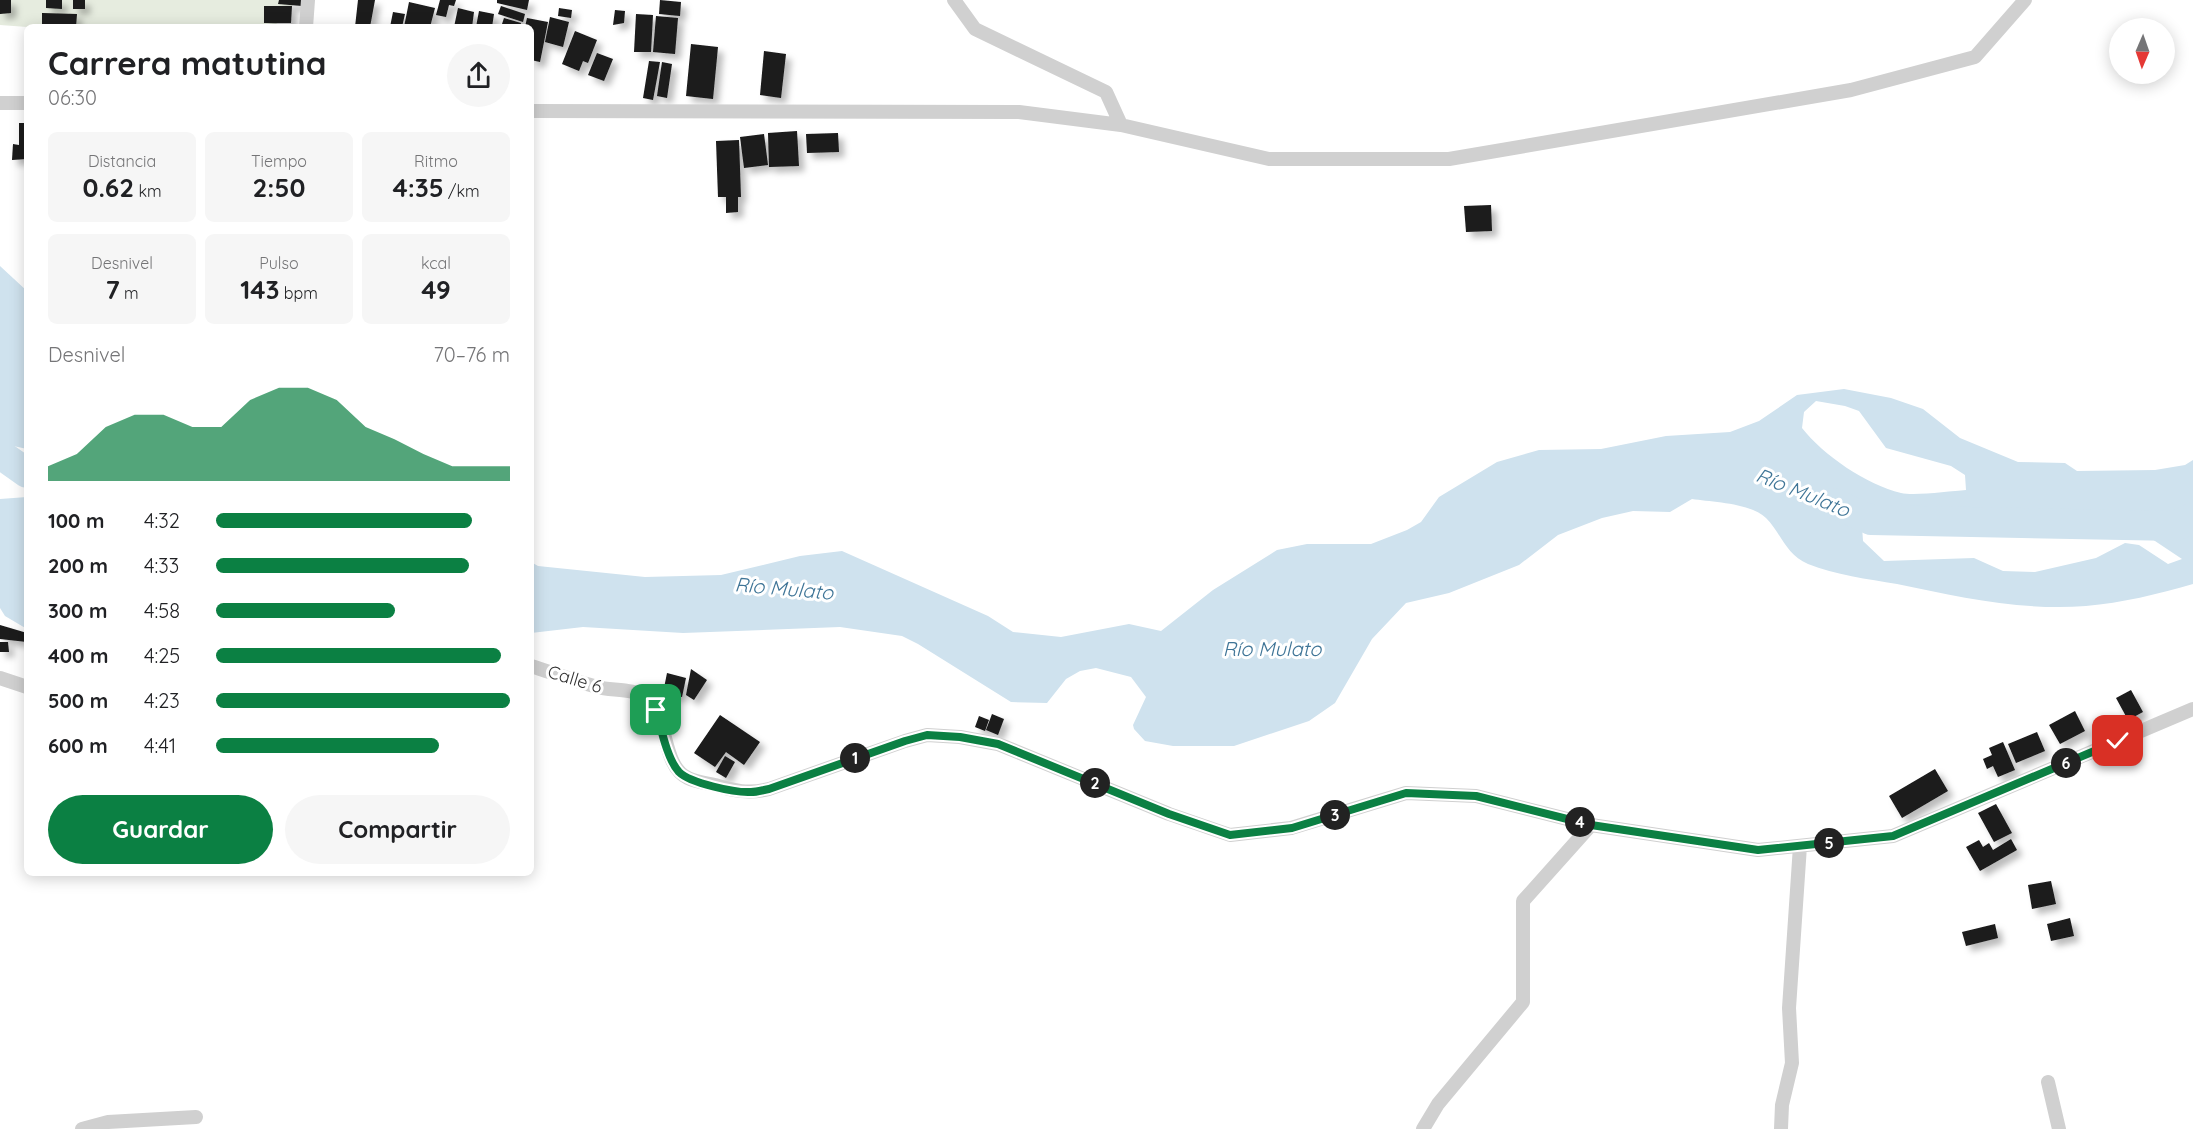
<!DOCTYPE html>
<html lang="es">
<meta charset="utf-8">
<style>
body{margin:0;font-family:Quicksand,sans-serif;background:#f6f6f6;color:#202124;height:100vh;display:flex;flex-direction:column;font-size:22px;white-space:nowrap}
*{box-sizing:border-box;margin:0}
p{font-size:20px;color:#757577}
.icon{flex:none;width:33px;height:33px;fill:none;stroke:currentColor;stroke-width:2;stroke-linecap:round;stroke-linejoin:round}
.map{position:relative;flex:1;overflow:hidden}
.panel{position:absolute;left:24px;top:24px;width:510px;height:852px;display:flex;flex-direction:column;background:#fff;border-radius:9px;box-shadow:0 3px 15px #0003}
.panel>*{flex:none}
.needle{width:39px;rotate:182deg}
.buttons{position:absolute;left:2109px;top:18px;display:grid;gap:12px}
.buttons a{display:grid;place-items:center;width:66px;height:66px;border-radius:50%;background:#fff;box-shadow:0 3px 15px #0003;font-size:30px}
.pin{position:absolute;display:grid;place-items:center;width:51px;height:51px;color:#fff;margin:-26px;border-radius:12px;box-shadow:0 3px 9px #0006}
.km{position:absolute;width:30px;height:30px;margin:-15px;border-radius:50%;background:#222;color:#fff;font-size:16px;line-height:30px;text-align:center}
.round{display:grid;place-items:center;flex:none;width:63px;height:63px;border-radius:32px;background:#f6f6f6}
.headline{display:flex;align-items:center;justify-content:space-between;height:102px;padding:0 24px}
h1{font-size:33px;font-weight:700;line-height:45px}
.stats{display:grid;grid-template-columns:repeat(3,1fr);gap:9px;height:102px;padding:6px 24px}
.stats div{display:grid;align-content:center;border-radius:9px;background:#f6f6f6;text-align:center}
.stats b{font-size:26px;font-weight:700}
.stats small{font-size:16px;font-weight:400}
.stats p{font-size:16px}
.chart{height:168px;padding:12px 24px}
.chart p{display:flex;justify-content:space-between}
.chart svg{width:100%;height:108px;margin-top:6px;fill:#0b8043;opacity:.7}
.action{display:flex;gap:12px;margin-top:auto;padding:12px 24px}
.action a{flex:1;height:69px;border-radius:36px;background:#0b8043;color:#fff;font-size:24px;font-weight:700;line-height:69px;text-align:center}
.action a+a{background:#f6f6f6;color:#202124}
ul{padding:0 24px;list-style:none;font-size:20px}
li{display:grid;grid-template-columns:96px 72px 1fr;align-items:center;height:45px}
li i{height:15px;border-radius:8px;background:#0b8043}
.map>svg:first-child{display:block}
.green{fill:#e6ecdf}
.water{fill:#cfe2ee;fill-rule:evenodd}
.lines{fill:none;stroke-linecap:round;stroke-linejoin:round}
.river{stroke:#cfe2ee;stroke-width:30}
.building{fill:#1a1a1a;filter:url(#shadow)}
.street{stroke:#d0d0d0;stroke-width:14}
.route-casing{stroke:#fff;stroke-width:12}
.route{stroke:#0b8043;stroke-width:8}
.labels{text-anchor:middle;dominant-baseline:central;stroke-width:6;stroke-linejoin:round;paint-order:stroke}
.street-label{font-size:18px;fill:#333;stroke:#fff}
.water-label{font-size:20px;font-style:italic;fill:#3f7597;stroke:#fff}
</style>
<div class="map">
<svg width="2193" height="1129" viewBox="0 0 2193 1129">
<defs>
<filter id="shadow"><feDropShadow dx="5.5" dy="5.5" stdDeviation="3" flood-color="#0004"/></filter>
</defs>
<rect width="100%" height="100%" fill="#fff"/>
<path class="green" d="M0 0H296L281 21 271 27H27L0 25Z"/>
<path class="water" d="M0 266 27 291V449L0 443Z
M1844 389 1891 398 1923 409 1960 438 2018 462 2065 463 2077 471 2155 470 2185 465 2193 460V584C2158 594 2122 603 2086 606 2022 611 1959 597 1897 584 1868 579 1835 575 1808 564 1786 555 1781 533 1766 518 1751 503 1712 502 1692 499L1670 512 1633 511 1602 518 1558 535 1519 565 1449 593 1406 603 1372 639 1335 703 1309 721 1234 746H1173L1145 741 1134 729 1133 725 1146 697 1131 677 1096 668 1080 671 1066 679 1047 703 1011 702 918 644 902 636 840 627 683 633 583 627 531 633V562L538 566 645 577 721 575 800 556 842 551 988 616 1013 632 1061 637 1129 624 1161 631 1213 590 1277 550 1307 544H1371L1407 530 1421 522 1439 497 1497 462 1539 450 1601 449 1666 436 1730 432 1759 421 1797 395ZM1816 401 1845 406 1859 411 1886 448 1951 466 1965 475 1966 490C1951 491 1915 496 1901 493 1867 485 1823 455 1802 428L1804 412ZM2007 509 2086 513 2131 525 2182 559 2168 564 2139 545 2125 543 2096 558 2035 572 2003 571 1974 558 1884 561 1863 541 1862 526 1872 514 1961 515Z
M27 497V629L5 616 0 608V499Z"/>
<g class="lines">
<path class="river" d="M0 454 27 473
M1833 503 1871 520 2176 526 2193 517"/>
</g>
<path class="building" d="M0 0H11V13L0 14Z
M46 0H62V9L46 8Z
M73 0H85V9H73Z
M279 0H302V6L278 4Z
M358 0H375L370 27H355Z
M440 0H456L454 6 449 5 446 17 436 15Z
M497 0H529L527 10 497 3Z
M660 0 681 2 680 16 659 14Z
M409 2 435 8 430 27H404Z
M264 6H292L291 23H264Z
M501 6 525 14 523 22 498 14Z
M458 8 474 12 472 27H454Z
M559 8 572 10 571 18 558 16Z
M615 10 625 11 624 23 613 25Z
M479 11 494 14 492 27H476Z
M393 12 405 14 402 27H390Z
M42 13 77 14 76 27H42Z
M636 14 653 15 651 52H634Z
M656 16 678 18 675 54 653 52Z
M550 17 569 22 563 47 545 42Z
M504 18 521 23 520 27H501Z
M527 18 548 22 540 62 531 60V27H525Z
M265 24 299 25V27H265Z
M575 31 597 40 588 63 583 61 579 71 562 64Z
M691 44 718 47 713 99 686 96Z
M764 51 786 54 781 98 760 95Z
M597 53 613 59 604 81 588 75Z
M649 61 660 62 653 100 643 98Z
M662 62 672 64 667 98 657 96Z
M19 123H27V159L12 160 13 144 19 145Z
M797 131 799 166 769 167 768 133Z
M838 133 839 152 807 153 806 134Z
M764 134 768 165 744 168 740 137Z
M739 140 741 197H738V212L726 213V197H718L716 141Z
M1491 205 1492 231 1466 232 1464 206Z
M0 625 27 633V642L0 639Z
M0 642H8L9 652H0Z
M691 669 707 680 694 700 686 695Z
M667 673 686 678 682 697 663 693Z
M2131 690 2143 712 2128 720 2116 698Z
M2075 711 2085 731 2060 744 2049 725Z
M992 714 1004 719 998 735 986 730Z
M720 715 760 742 744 765 726 752 715 767 694 753Z
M979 716 989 720 985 731 975 727Z
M2037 732 2045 751 2016 763 2008 744Z
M2003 742 2015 770 1998 777 1993 766 1987 769 1983 759 1992 755 1989 748Z
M725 756 735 762 726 778 716 772Z
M1935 769 1948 791 1902 818 1889 796Z
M1996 804 2012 833 1994 842 1978 813Z
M2011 839 2017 850 1980 871 1966 847 1979 840 1983 847 1989 843 1993 850Z
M2051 881 2056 904 2032 909 2028 885Z
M2070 918 2074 936 2051 941 2047 924Z
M1995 924 1998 938 1966 946 1962 932Z"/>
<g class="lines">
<path class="street" d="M954 0 975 29 1106 92 1121 125
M306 27 308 0
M0 103H27
M531 111 1019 112 1121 125 1269 159H1449L1851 90 1975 57 2025 0
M531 666C553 673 575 681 597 687 612 691 634 688 646 698 669 715 661 766 688 778 696 782 706 783 715 785 734 791 749 794 769 789L905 741 927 735 960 737 998 744 1169 814 1230 835 1291 828 1406 793 1476 796 1591 825 1758 850 1893 836 2193 709
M0 678 27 687
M2048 1082 2059 1129
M82 1129 108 1122 196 1117
M1423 1129 1438 1104 1523 1002V901L1591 825
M1781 1129 1782 1105 1792 1063 1789 1008 1800 846"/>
</g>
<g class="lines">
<g class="route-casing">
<path id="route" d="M656 710C661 728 667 759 679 772 690 783 735 793 751 792 757 792 763 790 769 789L905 741 927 735 960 737 998 744 1169 814 1230 835 1292 828 1406 793 1476 796 1591 825 1758 850 1893 836 2118 741"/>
</g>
<use href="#route" class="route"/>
</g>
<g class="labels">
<g class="street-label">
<text transform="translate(575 679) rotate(17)">Calle 6</text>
</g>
<g class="water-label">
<text transform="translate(1803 492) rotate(22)">Río Mulato</text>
<text transform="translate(784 588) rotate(5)">Río Mulato</text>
<text x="1272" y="648">Río Mulato</text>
</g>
</g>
</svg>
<div class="buttons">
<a><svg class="needle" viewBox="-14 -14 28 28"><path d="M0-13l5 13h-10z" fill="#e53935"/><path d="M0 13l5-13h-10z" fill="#757577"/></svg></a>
</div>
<div class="pin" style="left:656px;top:710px;background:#1e9e55"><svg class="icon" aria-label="arrive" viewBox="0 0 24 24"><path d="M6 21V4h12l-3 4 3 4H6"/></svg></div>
<div class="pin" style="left:2118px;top:741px;background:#d93025"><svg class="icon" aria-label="check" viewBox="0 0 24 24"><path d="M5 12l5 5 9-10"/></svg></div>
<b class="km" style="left:855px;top:758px">1</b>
<b class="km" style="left:1095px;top:783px">2</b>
<b class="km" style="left:1335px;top:815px">3</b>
<b class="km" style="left:1580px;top:822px">4</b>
<b class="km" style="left:1829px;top:843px">5</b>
<b class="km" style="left:2066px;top:763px">6</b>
<section class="panel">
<div class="headline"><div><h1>Carrera matutina</h1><p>06:30</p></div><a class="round"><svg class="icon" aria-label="share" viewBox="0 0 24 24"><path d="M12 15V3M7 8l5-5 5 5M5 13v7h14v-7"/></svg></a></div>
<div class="stats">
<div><p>Distancia</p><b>0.62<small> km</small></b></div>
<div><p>Tiempo</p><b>2:50</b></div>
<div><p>Ritmo</p><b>4:35<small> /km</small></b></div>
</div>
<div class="stats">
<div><p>Desnivel</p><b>7<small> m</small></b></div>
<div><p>Pulso</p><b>143<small> bpm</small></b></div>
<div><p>kcal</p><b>49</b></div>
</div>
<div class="chart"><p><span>Desnivel</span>70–76 m</p>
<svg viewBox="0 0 160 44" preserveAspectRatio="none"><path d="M0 44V38L10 33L20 22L30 17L40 17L50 22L60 22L70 11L80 6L90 6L100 11L110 22L120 27L130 33L140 38L150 38L160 38V44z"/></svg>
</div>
<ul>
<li><b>100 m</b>4:32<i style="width:87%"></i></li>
<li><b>200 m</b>4:33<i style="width:86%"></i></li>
<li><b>300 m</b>4:58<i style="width:61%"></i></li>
<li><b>400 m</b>4:25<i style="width:97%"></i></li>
<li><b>500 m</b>4:23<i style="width:100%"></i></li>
<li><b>600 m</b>4:41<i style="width:76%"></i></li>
</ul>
<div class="action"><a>Guardar</a><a>Compartir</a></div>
</section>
</div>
